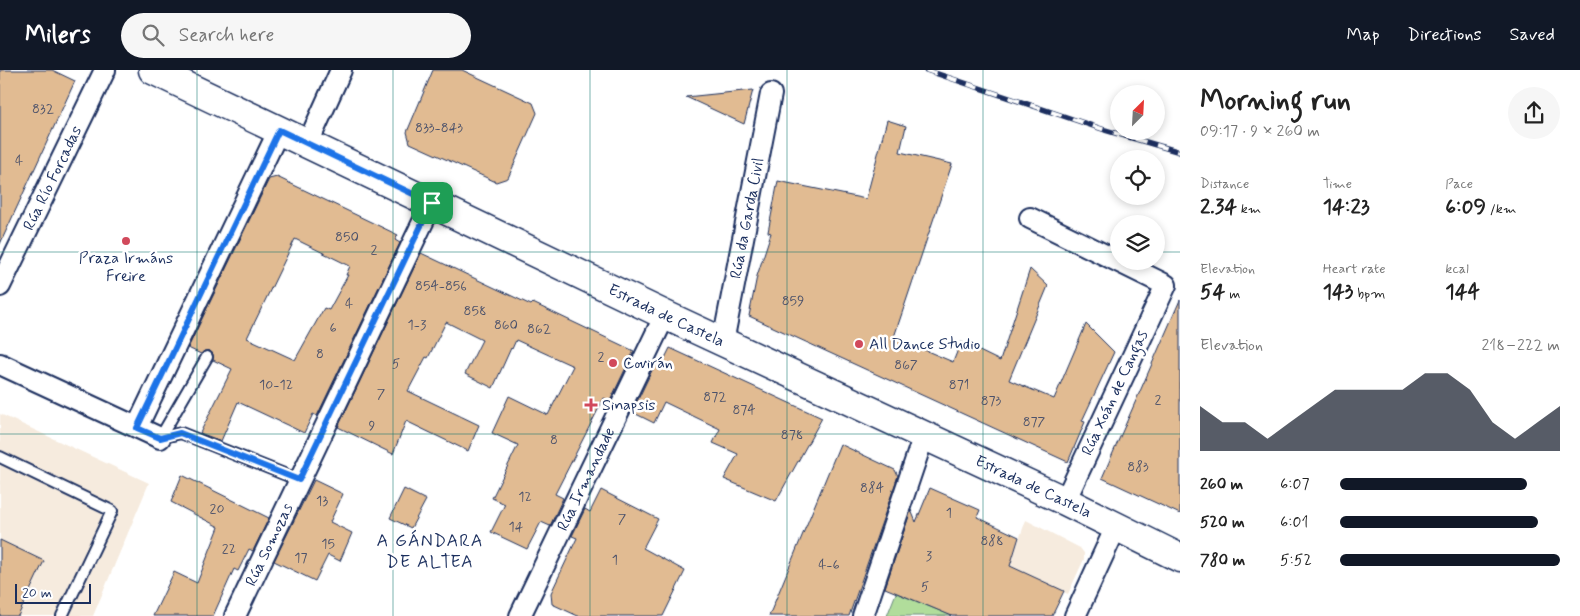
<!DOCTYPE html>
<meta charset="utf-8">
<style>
body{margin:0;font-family:Mynerve,sans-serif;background:#f6f6f6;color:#222;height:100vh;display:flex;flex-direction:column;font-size:19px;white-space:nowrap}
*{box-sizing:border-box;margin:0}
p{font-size:16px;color:#767676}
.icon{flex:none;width:28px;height:28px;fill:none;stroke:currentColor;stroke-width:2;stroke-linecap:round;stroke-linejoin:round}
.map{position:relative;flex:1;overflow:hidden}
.drawer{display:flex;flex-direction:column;background:#fff;width:400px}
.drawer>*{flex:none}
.needle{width:32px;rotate:24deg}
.controls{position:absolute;left:1110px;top:15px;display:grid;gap:10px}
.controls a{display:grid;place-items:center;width:55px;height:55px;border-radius:50%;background:#fff;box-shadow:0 2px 8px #0003;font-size:25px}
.scale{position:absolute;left:15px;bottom:12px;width:76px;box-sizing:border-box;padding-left:5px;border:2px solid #1b2f5e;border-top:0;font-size:14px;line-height:18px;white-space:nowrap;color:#1b2f5e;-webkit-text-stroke:4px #fff;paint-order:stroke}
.pin{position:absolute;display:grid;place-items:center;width:42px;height:42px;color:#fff;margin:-21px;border-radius:10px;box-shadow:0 2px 8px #0006}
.round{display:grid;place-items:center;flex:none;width:52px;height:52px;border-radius:26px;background:#f6f6f6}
.head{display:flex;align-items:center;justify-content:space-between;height:85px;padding:0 20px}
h1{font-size:28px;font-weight:700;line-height:38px}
.figures{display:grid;grid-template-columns:repeat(3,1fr);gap:8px;height:85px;padding:5px 20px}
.figures div{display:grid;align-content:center}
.figures b{font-size:21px;font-weight:700}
.figures small{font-size:14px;font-weight:400}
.figures p{font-size:14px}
.chart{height:140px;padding:10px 20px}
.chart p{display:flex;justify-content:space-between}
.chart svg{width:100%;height:90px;margin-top:5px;fill:#111827;opacity:.7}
ul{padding:0 20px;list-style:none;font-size:16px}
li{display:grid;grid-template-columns:80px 60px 1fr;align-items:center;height:38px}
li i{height:12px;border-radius:6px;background:#111827}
header{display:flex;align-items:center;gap:30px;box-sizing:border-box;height:70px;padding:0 25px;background:#111827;color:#fff}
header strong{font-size:24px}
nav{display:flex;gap:28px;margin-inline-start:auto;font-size:18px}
.search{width:350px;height:45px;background:#f6f6f6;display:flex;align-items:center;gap:12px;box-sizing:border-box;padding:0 18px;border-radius:28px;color:#767676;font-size:19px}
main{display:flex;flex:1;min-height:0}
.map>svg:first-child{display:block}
.built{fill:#f6ebde}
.green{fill:#b1dd9b;stroke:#66867c}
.building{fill:#e1bb92;stroke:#1b2f5e;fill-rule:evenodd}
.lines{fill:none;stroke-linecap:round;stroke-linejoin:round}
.lane-casing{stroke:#1b2f5e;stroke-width:14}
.street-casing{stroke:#1b2f5e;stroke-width:24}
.primary-casing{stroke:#1b2f5e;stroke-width:31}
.lane{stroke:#fff;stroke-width:10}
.street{stroke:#fff;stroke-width:20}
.primary{stroke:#fff;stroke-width:28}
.rail-casing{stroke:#1b2f5e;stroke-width:5.5}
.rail{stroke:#fff;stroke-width:4;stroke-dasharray:11;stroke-linecap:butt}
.route-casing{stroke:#fff;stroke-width:10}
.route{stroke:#1a73e8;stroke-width:6}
.grid{fill:none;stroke:#0f766e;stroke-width:1;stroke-opacity:0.55}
.poi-dot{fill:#d1495b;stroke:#fff;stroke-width:2}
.labels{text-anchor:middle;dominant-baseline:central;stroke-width:5;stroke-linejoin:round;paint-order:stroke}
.number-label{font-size:14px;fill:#4c526b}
.street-label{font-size:16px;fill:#1b2f5e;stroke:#fff}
.poi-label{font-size:16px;fill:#1b2f5e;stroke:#fff;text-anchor:start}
.neighbourhood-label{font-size:18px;letter-spacing:1px;fill:#1b2f5e;stroke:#fff}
</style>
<header>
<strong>Milers</strong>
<div class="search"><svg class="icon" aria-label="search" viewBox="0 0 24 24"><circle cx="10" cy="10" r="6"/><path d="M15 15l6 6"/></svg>Search here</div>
<nav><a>Map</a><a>Directions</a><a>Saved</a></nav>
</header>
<main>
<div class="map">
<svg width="1180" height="546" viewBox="0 0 1180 546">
<rect width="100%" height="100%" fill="#fff"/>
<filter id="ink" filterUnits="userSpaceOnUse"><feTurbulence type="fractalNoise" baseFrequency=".02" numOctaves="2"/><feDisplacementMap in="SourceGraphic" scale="10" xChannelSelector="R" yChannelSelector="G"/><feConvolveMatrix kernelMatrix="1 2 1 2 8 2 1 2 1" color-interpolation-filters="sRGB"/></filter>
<g filter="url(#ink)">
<path class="built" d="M0 344 149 413 93 546H0Z
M1026 450 1080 478 1084 483V489L1068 524 1009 497Z"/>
<path class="green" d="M896 523 950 545 951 546H887Z"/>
<path class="building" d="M0 0H52L75 11 0 174Z
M433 0H462L533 33 537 43 508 108 496 112 410 73 407 62Z
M753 20 744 54 686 27Z
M887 50 906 56 900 82 952 94 894 267 953 292 961 272 1000 291 1030 199 1048 216 1009 310 1054 329 1086 254 1114 282 1082 351 1085 352 1068 392 749 246 757 206 771 163 768 162 778 111 866 129Z
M277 107 398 165 395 170 400 173 317 346 313 344 304 363 238 332 221 371 200 363 232 299 213 290V284L210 281H204L201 284 188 278 269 109ZM295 169 350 196 346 205H348L329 240 324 238 295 290 247 268Z
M421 183 531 235 533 233 634 281 610 331 604 328 555 424 563 428 550 456 541 452 527 479 491 462 505 434 492 428 518 375 492 363 509 326 548 345 573 296 516 270 512 279 511 278 493 318 465 304 482 270 446 252 428 288 426 287 408 321 479 355 468 381 406 351 393 384 338 357Z
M1180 230V444L1102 408Z
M670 278 822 348 776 431 724 409 738 384 713 373 720 359 664 332 654 353 632 342 656 292 662 294Z
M840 374 895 400 898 406 849 546H769Z
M182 405 269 448 253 481 249 479 238 501 234 499 213 546H153L174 502 197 513 219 457 171 432Z
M314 410 343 424 330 452 352 463 340 491 328 485 315 511 274 491Z
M930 418 980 440 977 447 1019 467 1010 496 1064 521 1052 546H952L885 518 911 440 916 452Z
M404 419 426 430 411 458 390 448Z
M601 420 658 449 643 478 685 501 663 546H578L552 534 551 523 577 468 572 466 585 439 590 442Z
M0 470 44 491 18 546H0Z"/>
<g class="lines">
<g class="lane-casing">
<path id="lane" d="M160 368 181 363 299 410
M160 368 207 287
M0 387 112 441 62 546"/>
</g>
<g class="street-casing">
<g id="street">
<path d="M308 73 341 0"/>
<path d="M1030 148 1166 215 1065 431"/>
<path id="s1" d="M0 216 105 0"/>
<path id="s2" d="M723 272 771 24"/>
<path d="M0 294 160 368"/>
<path d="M137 357 279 60"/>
<path id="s3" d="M235 546 432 133"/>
<path id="s4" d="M520 546 665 245"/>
<path d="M863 546 924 365"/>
<path d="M1075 546 1116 457"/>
</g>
</g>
<g class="primary-casing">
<g id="primary">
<path id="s5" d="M153 0 665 245 1065 431 1180 488"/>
</g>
</g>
<use href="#lane" class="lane"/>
<use href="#street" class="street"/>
<use href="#primary" class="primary"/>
<g class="rail-casing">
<path id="rail" d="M926 0 1105 60 1180 82"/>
</g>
<use href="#rail" class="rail"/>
</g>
</g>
<g class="lines" filter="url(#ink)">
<g class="route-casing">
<path id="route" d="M279 60 432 133 299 410 180 363 160 368 137 358Z"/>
</g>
<use href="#route" class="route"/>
</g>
<path class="grid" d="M197 0V546M393 0V546M590 0V546M787 0V546M983 0V546M0 182H1119M1156 182H1180M0 364H1180"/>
<g class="poi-dot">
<circle cx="126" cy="171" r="5"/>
<circle cx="859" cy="274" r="5"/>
<circle cx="613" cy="293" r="5"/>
<path d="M588.5 327.5h5v5h5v5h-5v5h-5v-5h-5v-5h5z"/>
</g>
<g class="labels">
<g class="number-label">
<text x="43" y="39">832</text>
<text x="439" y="58">833-843</text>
<text x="19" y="91">4</text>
<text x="347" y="167">850</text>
<text x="374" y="180">2</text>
<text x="441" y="216">854-856</text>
<text x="793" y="231">859</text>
<text x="349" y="234">4</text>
<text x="475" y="241">858</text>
<text x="417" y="255">1-3</text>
<text x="506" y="255">860</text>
<text x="333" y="258">6</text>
<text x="539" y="259">862</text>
<text x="320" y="284">8</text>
<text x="601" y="287">2</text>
<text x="396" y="294">5</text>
<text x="906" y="295">867</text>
<text x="276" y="315">10-12</text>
<text x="959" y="315">871</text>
<text x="381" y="324">7</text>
<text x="715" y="327">872</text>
<text x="1158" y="330">2</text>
<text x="991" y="331">873</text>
<text x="744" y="340">874</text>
<text x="1034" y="352">877</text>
<text x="372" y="356">9</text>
<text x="792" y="365">878</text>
<text x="554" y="370">8</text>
<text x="1138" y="397">883</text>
<text x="872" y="418">884</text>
<text x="525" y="427">12</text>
<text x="322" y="431">13</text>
<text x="217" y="439">20</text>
<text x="949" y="443">1</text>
<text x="622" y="449">7</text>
<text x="516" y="457">14</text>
<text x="992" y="471">888</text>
<text x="328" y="474">15</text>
<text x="229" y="479">22</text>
<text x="929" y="486">3</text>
<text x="301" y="488">17</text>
<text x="615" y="490">1</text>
<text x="829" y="495">4-6</text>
<text x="925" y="517">5</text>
</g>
<g class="street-label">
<text stroke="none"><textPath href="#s1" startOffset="120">Rúa Río Forcadas</textPath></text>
<text stroke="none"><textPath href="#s2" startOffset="126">Rúa da Garda Civil</textPath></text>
<text stroke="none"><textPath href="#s5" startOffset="569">Estrada de Castela</textPath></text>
<text transform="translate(1115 323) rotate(-65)">Rúa Xoán de Cangas</text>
<text stroke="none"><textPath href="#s4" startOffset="152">Rúa Irmandade</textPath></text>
<text stroke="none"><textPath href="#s5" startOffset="974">Estrada de Castela</textPath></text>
<text stroke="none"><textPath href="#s3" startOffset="79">Rúa Somozas</textPath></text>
</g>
<g class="poi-label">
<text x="126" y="188" text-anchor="middle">Praza Irmáns<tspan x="126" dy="18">Freire</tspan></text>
<text x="869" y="274">All Dance Studio</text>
<text x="623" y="293">Covirán</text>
<text x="602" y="335">Sinapsis</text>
</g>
<g class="neighbourhood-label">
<text x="430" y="471">A GÁNDARA<tspan x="430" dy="21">DE ALTEA</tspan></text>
</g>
</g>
</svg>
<div class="controls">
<a><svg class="needle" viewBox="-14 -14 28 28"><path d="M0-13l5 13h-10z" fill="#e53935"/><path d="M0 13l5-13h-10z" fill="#767676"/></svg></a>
<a><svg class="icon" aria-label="locate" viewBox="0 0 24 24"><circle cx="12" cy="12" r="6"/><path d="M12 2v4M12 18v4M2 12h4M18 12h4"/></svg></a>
<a><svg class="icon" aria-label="layers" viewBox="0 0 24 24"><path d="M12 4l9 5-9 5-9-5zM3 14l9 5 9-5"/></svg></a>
</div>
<div class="scale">20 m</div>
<div class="pin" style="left:432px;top:133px;background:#1e9e55"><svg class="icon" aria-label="arrive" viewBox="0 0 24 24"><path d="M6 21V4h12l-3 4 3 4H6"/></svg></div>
</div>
<section class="drawer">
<div class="head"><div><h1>Morning run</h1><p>09:17 · 9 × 260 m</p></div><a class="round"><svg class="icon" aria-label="share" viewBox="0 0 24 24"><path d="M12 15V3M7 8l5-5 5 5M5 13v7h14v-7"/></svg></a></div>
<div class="figures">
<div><p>Distance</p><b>2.34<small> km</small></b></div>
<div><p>Time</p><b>14:23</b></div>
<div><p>Pace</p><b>6:09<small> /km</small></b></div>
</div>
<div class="figures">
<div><p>Elevation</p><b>54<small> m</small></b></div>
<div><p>Heart rate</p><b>143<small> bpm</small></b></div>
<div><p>kcal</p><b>144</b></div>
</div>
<div class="chart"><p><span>Elevation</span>218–222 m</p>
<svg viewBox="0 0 160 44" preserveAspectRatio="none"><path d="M0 44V22L10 30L20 30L30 38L40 30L50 22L60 14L70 14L80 14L90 14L100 6L110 6L120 14L130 30L140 38L150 30L160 22V44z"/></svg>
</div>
<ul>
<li><b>260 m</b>6:07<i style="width:85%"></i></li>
<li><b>520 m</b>6:01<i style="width:90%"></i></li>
<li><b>780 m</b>5:52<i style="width:100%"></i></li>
</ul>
</section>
</main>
